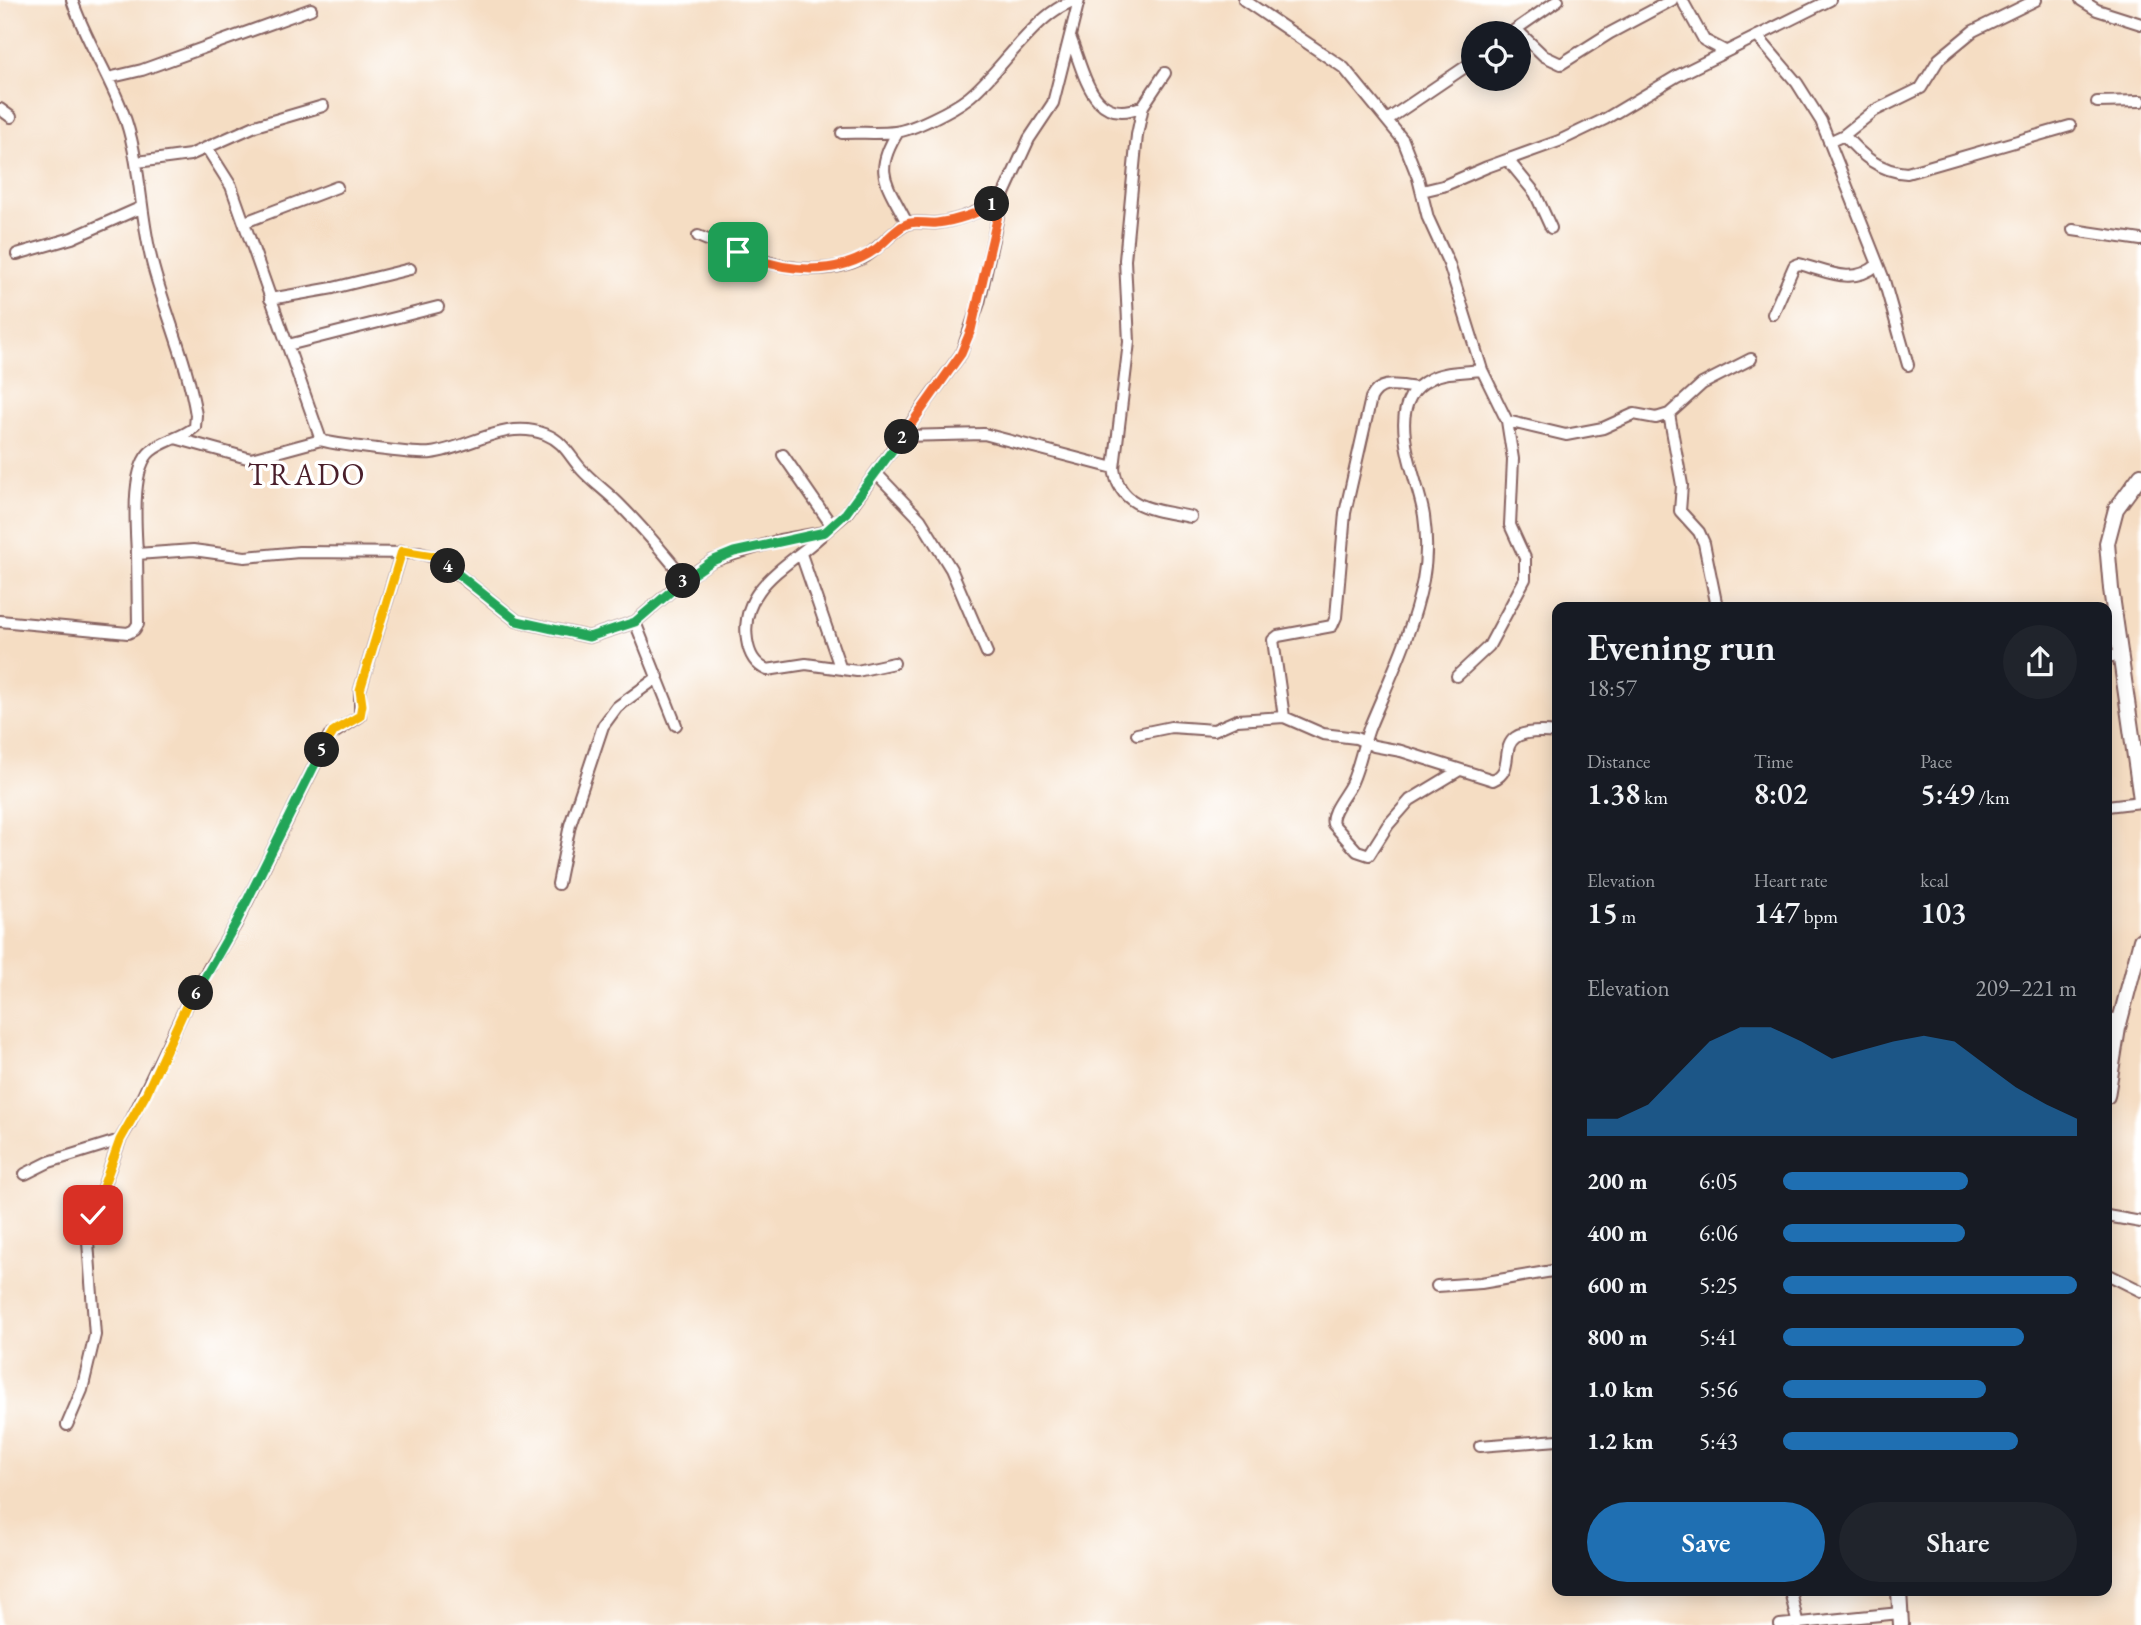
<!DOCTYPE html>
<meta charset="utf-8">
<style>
body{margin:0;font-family:"EB Garamond",serif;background:#20242c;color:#f1f3f6;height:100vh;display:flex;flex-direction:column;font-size:26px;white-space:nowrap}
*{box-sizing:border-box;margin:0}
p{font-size:23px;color:#9ea1a6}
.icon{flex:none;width:38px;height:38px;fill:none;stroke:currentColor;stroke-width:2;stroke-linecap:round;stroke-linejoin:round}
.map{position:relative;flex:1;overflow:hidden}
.drawer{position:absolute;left:1552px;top:602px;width:560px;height:994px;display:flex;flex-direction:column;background:#171b24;border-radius:14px;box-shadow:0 4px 18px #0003}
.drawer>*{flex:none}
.controls{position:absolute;left:1461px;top:21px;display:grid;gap:14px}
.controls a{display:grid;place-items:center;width:70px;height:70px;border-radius:50%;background:#171b24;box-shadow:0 4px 18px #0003;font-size:35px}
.pin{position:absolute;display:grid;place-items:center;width:60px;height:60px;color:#fff;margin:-30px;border-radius:14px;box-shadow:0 4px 10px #0006}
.km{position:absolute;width:35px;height:35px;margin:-18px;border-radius:50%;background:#222;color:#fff;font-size:19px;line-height:35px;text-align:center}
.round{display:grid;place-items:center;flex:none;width:74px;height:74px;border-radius:37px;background:#20242c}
.head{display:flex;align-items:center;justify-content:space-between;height:119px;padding:0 35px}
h1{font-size:38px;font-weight:600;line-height:52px}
.metrics{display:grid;grid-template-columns:repeat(3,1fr);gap:10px;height:119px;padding:7px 35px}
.metrics div{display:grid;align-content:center}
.metrics b{font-size:30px;font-weight:600}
.metrics small{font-size:19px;font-weight:400}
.metrics p{font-size:19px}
.chart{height:196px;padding:14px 35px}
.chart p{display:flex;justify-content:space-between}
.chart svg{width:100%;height:126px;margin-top:7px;fill:#1f6fb2;opacity:.7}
.button{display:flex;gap:14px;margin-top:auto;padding:14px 35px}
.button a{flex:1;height:80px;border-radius:42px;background:#1f6fb2;color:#fff;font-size:28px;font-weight:600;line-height:80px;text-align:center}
.button a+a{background:#20242c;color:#f1f3f6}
ul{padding:0 35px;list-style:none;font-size:23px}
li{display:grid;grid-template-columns:112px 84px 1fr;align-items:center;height:52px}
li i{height:18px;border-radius:9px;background:#1f6fb2}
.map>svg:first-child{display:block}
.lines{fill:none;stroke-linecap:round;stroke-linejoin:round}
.minor-casing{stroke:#866260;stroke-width:14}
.major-casing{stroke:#866260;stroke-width:18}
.minor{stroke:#fff;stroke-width:10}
.major{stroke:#fff;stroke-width:14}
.split-1-casing{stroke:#fff;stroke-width:14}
.split-2-casing{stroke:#fff;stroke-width:14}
.split-3-casing{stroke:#fff;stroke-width:14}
.split-4-casing{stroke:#fff;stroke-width:14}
.split-5-casing{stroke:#fff;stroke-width:14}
.split-6-casing{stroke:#fff;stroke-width:14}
.split-7-casing{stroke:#fff;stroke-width:14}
.split-1{stroke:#f0652b;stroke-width:9}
.split-2{stroke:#f0652b;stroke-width:9}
.split-3{stroke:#22a559;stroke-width:9}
.split-4{stroke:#22a559;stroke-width:9}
.split-5{stroke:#f5b400;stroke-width:9}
.split-6{stroke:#22a559;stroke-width:9}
.split-7{stroke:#f5b400;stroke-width:9}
.labels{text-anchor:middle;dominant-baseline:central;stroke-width:7;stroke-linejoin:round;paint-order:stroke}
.quarter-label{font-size:30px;letter-spacing:2px;fill:#4a1f2b;stroke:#fff}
</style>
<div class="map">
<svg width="2141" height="1625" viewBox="0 0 2141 1625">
<rect width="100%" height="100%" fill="#fff"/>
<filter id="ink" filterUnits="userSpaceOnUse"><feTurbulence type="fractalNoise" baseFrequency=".0143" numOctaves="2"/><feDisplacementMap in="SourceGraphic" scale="14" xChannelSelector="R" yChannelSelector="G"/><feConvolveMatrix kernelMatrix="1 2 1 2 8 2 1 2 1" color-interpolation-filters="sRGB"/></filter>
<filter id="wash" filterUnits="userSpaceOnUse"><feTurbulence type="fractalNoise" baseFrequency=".00686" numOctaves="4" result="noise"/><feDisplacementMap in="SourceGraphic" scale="28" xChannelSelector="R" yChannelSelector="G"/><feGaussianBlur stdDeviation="1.57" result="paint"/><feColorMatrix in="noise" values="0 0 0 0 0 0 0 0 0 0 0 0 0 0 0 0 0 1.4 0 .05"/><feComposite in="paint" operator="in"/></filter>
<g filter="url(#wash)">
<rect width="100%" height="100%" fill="#f5ddc3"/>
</g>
<g filter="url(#ink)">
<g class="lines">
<g class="minor-casing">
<path id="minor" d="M72 0C86 42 112 79 126 121 141 167 140 215 152 262 165 313 188 363 196 415L195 427C182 438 164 440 151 451 130 468 136 529 137 554L193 550 245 557 299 552 419 553 434 557 446 565 517 621 589 637 635 622 685 579 712 561 780 540 825 532 846 514 961 354 979 303 1002 198 1029 139 1053 103 1079 0C1039 6 1000 74 968 98 954 109 913 130 895 132 878 134 859 132 842 133
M1244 0 1344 68 1403 140 1418 178 1428 218 1449 264 1482 370 1507 421 1513 459 1510 525 1525 558V579L1489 646 1457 676
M1682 0 1704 40 1725 51
M2081 0 2097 10 2141 24
M1516 29 1544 56 1561 64 1610 33 1672 0
M1512 32 1558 0
M1757 36 1797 83 1821 121 1883 277 1908 365
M1070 37C1085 74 1092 128 1143 106L1165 73
M108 78 142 70 311 9
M2097 102 2141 101
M1143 106 1137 135 1125 260 1129 342 1114 468C1119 510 1158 510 1191 517
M0 109 11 117
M1387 120 1474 61
M898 132C872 173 887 183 907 223
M1844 135C1862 156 1879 171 1907 173L2070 126
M1829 142 1844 135 1874 111 1921 88 1939 59 1973 31 2036 0
M207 148 231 186 321 440
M1508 160 1535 193 1551 228
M137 162 190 155 255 126 323 106
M1422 191 1443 186 1487 167 1559 141 1605 119 1677 76 1830 0
M245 222 337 187
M2073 230 2141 240
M698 236C750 257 807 285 863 258 877 251 898 225 910 223 918 221 928 224 937 223 960 220 982 211 1002 198
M17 254 72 238 142 207
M270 299 333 288 410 269
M1773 314 1794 266 1799 264C1827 271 1852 286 1877 265
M288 345 438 307
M1417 388C1398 386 1381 379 1371 398L1345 513 1336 617 1332 626 1278 636 1273 640 1284 717 1323 734 1356 738 1374 746 1401 751 1493 780C1524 767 1481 725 1558 733
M1669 414 1682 485 1680 511 1699 532 1704 543 1717 607
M1507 421 1566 435 1603 428 1634 414 1656 418 1669 414 1702 384 1751 359
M903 436 984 434 1114 468
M175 438 251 459 321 440C329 444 420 455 431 453 470 448 505 419 545 434 565 442 569 456 582 470 593 482 606 491 618 503 642 527 664 553 685 579
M783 455 832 526
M876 473 920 519 951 569 987 653
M825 532C792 565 739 585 747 640 749 654 754 664 767 670L806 664 857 671 894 663
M801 554 840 667
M0 621 128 633 134 630 138 624 137 554
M635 622 676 725
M2107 656H2121
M1137 734 1171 727 1214 730 1237 720 1284 717
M1458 771 1410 800 1388 825 1369 855 1357 851 1333 824C1329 812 1347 794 1352 782 1360 764 1363 744 1370 726 1390 678 1413 631 1423 580 1427 559 1427 537 1424 516 1418 476 1379 404 1430 379 1445 371 1465 372 1482 370
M2107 806 2141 802
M558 884 570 825 603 726 617 707 658 677
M2107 1018 2120 1020
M25 1174 49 1162 120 1140 130 1123 187 1004 236 924 329 736 360 716V690L402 551
M2107 1216 2141 1222
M2107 1274 2141 1291
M1437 1286 1481 1283 1558 1270
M67 1425 82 1390 95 1335 88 1242 93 1215 120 1140
M1480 1446 1558 1440
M1790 1591 1798 1625
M1780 1625 1900 1613"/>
</g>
<g class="major-casing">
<path id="major" d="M2141 475 2116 509 2107 543 2111 589 2141 799
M2107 1096 2118 1028 2141 940
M1899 1591 1901 1625"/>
</g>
<use href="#minor" class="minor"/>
<use href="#major" class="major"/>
</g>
</g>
<g class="lines" filter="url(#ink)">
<g class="split-1-casing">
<path id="split-1" d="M738 252C782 272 835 278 876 249 885 242 899 225 910 223 918 221 928 224 937 223 955 221 977 214 992 204"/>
</g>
<g class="split-2-casing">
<path id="split-2" d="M902 437 961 354 971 330 1002 198 992 204"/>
</g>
<g class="split-3-casing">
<path id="split-3" d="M683 581 712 561 734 552 825 532 846 513 902 437"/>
</g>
<g class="split-4-casing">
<path id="split-4" d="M448 566 517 621 589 637 635 622 683 581"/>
</g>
<g class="split-5-casing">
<path id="split-5" d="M322 750 334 731 360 716 362 705 360 690 402 551 433 556 448 566"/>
</g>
<g class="split-6-casing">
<path id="split-6" d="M196 993 236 923 322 750"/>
</g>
<g class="split-7-casing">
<path id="split-7" d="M93 1215 120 1140 146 1094 187 1004 196 993"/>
</g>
<use href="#split-1" class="split-1"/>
<use href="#split-2" class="split-2"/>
<use href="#split-3" class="split-3"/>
<use href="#split-4" class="split-4"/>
<use href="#split-5" class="split-5"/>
<use href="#split-6" class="split-6"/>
<use href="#split-7" class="split-7"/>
</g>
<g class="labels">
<g class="quarter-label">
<text x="307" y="474">TRADO</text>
</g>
</g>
</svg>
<div class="controls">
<a><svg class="icon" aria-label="locate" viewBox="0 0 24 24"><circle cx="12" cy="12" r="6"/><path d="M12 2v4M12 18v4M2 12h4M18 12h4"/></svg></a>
</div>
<div class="pin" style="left:738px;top:252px;background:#1e9e55"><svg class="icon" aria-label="arrive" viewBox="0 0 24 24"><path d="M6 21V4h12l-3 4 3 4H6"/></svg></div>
<div class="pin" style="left:93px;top:1215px;background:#d93025"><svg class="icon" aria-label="check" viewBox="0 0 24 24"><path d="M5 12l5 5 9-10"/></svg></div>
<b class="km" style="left:992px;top:204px">1</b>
<b class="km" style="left:902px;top:437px">2</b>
<b class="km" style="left:683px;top:581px">3</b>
<b class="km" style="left:448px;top:566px">4</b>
<b class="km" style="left:322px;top:750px">5</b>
<b class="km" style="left:196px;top:993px">6</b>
<section class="drawer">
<div class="head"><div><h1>Evening run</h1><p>18:57</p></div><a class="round"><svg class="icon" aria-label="share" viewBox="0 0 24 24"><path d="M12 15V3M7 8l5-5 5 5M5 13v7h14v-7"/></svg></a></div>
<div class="metrics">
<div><p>Distance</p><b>1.38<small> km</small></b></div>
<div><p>Time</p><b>8:02</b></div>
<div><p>Pace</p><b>5:49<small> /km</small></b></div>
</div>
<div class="metrics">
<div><p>Elevation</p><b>15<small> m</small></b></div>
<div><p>Heart rate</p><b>147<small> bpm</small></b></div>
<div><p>kcal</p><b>103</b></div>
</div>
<div class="chart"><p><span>Elevation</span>209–221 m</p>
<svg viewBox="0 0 160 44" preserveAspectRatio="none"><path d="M0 44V38L10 38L20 33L30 22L40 11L50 6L60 6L70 11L80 17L90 14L100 11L110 9L120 11L130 19L140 27L150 33L160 38V44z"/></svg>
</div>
<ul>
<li><b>200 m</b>6:05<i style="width:63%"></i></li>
<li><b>400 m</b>6:06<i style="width:62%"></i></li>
<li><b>600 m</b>5:25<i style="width:100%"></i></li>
<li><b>800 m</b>5:41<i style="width:82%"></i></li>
<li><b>1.0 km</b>5:56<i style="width:69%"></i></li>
<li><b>1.2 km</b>5:43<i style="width:80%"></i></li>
</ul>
<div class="button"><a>Save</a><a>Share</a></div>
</section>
</div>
